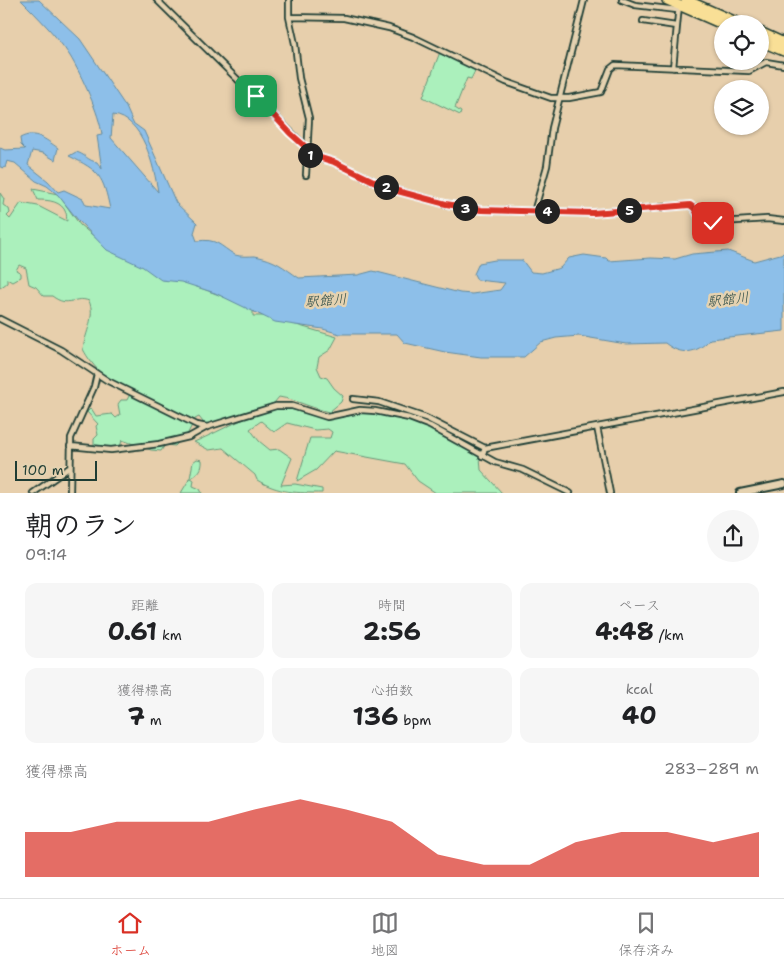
<!DOCTYPE html>
<html lang="ja">
<meta charset="utf-8">
<style>
body{margin:0;font-family:"Shantell Sans","Klee One",sans-serif;background:#f6f6f6;color:#202124;height:100vh;display:flex;flex-direction:column;font-size:19px;white-space:nowrap}
*{box-sizing:border-box;margin:0}
p{font-size:16px;color:#757577}
.icon{flex:none;width:28px;height:28px;fill:none;stroke:currentColor;stroke-width:2;stroke-linecap:round;stroke-linejoin:round}
.map{position:relative;height:493px;overflow:hidden}
.sheet{display:flex;flex-direction:column;background:#fff;flex:1}
.sheet>*{flex:none}
.fabs{position:absolute;left:714px;top:15px;display:grid;gap:10px}
.fabs a{display:grid;place-items:center;width:55px;height:55px;border-radius:50%;background:#fff;box-shadow:0 1px 4px #0004;font-size:25px}
.scale{position:absolute;left:15px;bottom:12px;width:82px;box-sizing:border-box;padding-left:5px;border:2px solid #1f3d34;border-top:0;font-size:14px;line-height:18px;white-space:nowrap;color:#1f3d34;-webkit-text-stroke:4px #e5d2b0;paint-order:stroke}
.pin{position:absolute;display:grid;place-items:center;width:42px;height:42px;color:#fff;margin:-21px;border-radius:10px;box-shadow:0 2px 8px #0006}
.km{position:absolute;width:25px;height:25px;margin:-12px;border-radius:50%;background:#222;color:#fff;font-size:14px;line-height:25px;text-align:center}
.round{display:grid;place-items:center;flex:none;width:52px;height:52px;border-radius:26px;background:#f6f6f6}
.head{display:flex;align-items:center;justify-content:space-between;height:85px;padding:0 25px}
h1{font-size:28px;font-weight:700;line-height:38px}
.figures{display:grid;grid-template-columns:repeat(3,1fr);gap:8px;height:85px;padding:5px 25px}
.figures div{display:grid;align-content:center;border-radius:12px;background:#f6f6f6;text-align:center}
.figures b{font-size:25px;font-weight:700}
.figures small{font-size:14px;font-weight:400}
.figures p{font-size:14px}
.chart{height:140px;padding:10px 25px}
.chart p{display:flex;justify-content:space-between}
.chart svg{width:100%;height:90px;margin-top:5px;fill:#d93025;opacity:.7}
.menu{display:flex;justify-content:space-around;align-items:center;height:70px;border-top:1px solid #e0e0e0;background:#fff;font-size:14px;color:#757577}
.menu a{display:grid;justify-items:center;gap:2px}
.menu .on{color:#d93025}
.map>svg:first-child{display:block}
.green{fill:#abf0bc;stroke:#659678}
.water{fill:#8dbfe9;stroke:#618ba1;fill-rule:evenodd}
.lines{fill:none;stroke-linecap:round;stroke-linejoin:round}
.street-casing{stroke:#1f3d34;stroke-width:8}
.secondary-casing{stroke:#1f3d34;stroke-width:10}
.highway-casing{stroke:#1f3d34;stroke-width:12}
.street{stroke:#e5d2b0;stroke-width:4.5}
.secondary{stroke:#e5d2b0;stroke-width:6}
.highway{stroke:#f9df96;stroke-width:9}
.route-casing{stroke:#fff;stroke-width:10}
.route{stroke:#d93025;stroke-width:6}
.labels{text-anchor:middle;dominant-baseline:central;stroke-width:5;stroke-linejoin:round;paint-order:stroke}
.water-label{font-size:14px;font-style:italic;fill:#2a4a46;stroke:#e5d2b0}
</style>
<div class="map">
<svg width="784" height="493" viewBox="0 0 784 493">
<rect width="100%" height="100%" fill="#e7cfac"/>
<filter id="ink" filterUnits="userSpaceOnUse"><feTurbulence type="fractalNoise" baseFrequency=".02" numOctaves="2"/><feDisplacementMap in="SourceGraphic" scale="10" xChannelSelector="R" yChannelSelector="G"/><feConvolveMatrix kernelMatrix="1 2 1 2 8 2 1 2 1" color-interpolation-filters="sRGB"/></filter>
<g filter="url(#ink)">
<path class="green" d="M440 52 476 69 471 79 467 78 455 108 461 112 460 115 423 97Z
M33 189 58 194 80 225 101 242 198 287 253 308V316H266L337 337 330 350 319 357 317 367 321 376 327 378 334 388 343 396 341 402 329 412C311 408 297 400 279 397L274 403 207 427 199 417 195 419 188 433 175 446 165 445 161 451 151 450 122 440 119 451C109 455 103 452 94 446V439L98 435 96 426 98 424 87 412 91 408 96 416 112 414 116 418 120 415 118 404 121 400H127L131 392C112 386 92 367 83 349 85 333 96 316 89 301 74 295 69 309 52 296H44L36 287 29 284 26 268 19 265 16 270 21 273V277L12 282 7 279V283L0 288V193L4 199 3 205 9 209 10 213 7 216 10 219 21 203 38 206 67 221C66 218 67 215 66 213 62 201 48 200 38 200Z
M286 408 325 418 345 417 361 412 380 413 399 417 434 428 480 457 481 470 502 493H436L418 481 405 464 334 451 316 470 297 481 310 438H330L332 432 328 429 315 430 287 423 274 432 261 421 250 429 259 441 270 450 279 449 292 458 281 485 295 484 322 489V493C297 493 279 493 257 480L255 475 223 448 209 450 194 442C224 430 253 410 286 408Z
M197 459 202 460C203 469 198 474 191 478L194 480 193 486 200 489 202 493H181L190 478 193 462Z"/>
<path class="water" d="M21 0H39L80 39 126 107 133 123 144 131 176 203 197 223 194 233 197 241C217 238 220 246 235 255 241 257 249 256 255 256 276 260 283 267 299 278L358 275 373 271 460 293 472 294 500 290 505 283 477 280 474 274 479 263 495 260H522L531 272 542 273 560 268 569 258 584 255 606 258 609 261 651 258 675 259 692 254 728 251 754 261 784 253V331L710 339C697 354 681 356 665 343L626 344 579 336 556 338 541 342 524 357H481L445 352 405 343 397 334H340L323 329 275 322 215 293 181 282 161 280 143 267 107 250 78 220 58 195 47 186 36 181 15 163 7 161 5 168 0 167V148L5 150 25 149 21 145 20 138C35 130 45 139 58 148L55 160 43 153 32 151 28 165 48 181 58 192 64 190 83 199 86 205 110 209C103 176 100 171 69 156L76 152C85 154 88 161 97 162L102 169 97 136 102 135C100 115 81 74 70 56 57 36 38 17 21 0ZM113 115C143 118 154 166 158 192L111 138Z"/>
<g class="lines">
<g class="street-casing">
<path id="street" d="M157 0 308 149
M289 0V17L295 44 299 78 309 118 306 175
M622 0 635 5 677 10
M289 17 344 18 389 28 413 37 506 82 551 98H569L601 92 610 69 615 65 749 71 766 62 784 65
M643 21 676 26
M673 68 679 5
M308 154 334 162 391 189 446 204 481 210 593 213 689 205C698 208 696 219 706 223L767 219 784 221
M534 212 547 166 552 128 584 0
M0 319 61 350 108 381 197 425 207 427
M353 399 379 402 426 418 485 448 482 456
M597 427 610 493
M70 446 111 450 159 444 189 437 207 427 276 406H292L327 417 360 410 375 411 409 418 430 426 495 462 523 470 570 493
M485 448 784 392
M33 493 69 468
M70 493 71 438 94 387 97 374"/>
</g>
<g class="secondary-casing">
<path id="secondary" d="M740 493 784 484"/>
</g>
<g class="highway-casing">
<path id="highway" d="M667 0 722 24
M686 0 741 24
M760 32 784 43
M760 41 784 51"/>
</g>
<use href="#street" class="street"/>
<use href="#secondary" class="secondary"/>
<use href="#highway" class="highway"/>
</g>
</g>
<g class="lines" filter="url(#ink)">
<g class="route-casing">
<path id="route" d="M256 96 290 133 308 149V154L334 162 390 189 446 204 481 210 593 213 690 205 694 208 701 220 713 223"/>
</g>
<use href="#route" class="route"/>
</g>
<g class="labels">
<g class="water-label">
<text transform="translate(728 299) rotate(-6)">駅館川</text>
<text transform="translate(326 300) rotate(-4)">駅館川</text>
</g>
</g>
</svg>
<div class="fabs">
<a><svg class="icon" aria-label="locate" viewBox="0 0 24 24"><circle cx="12" cy="12" r="6"/><path d="M12 2v4M12 18v4M2 12h4M18 12h4"/></svg></a>
<a><svg class="icon" aria-label="layers" viewBox="0 0 24 24"><path d="M12 4l9 5-9 5-9-5zM3 14l9 5 9-5"/></svg></a>
</div>
<div class="scale">100 m</div>
<div class="pin" style="left:256px;top:96px;background:#1e9e55"><svg class="icon" aria-label="arrive" viewBox="0 0 24 24"><path d="M6 21V4h12l-3 4 3 4H6"/></svg></div>
<div class="pin" style="left:713px;top:223px;background:#d93025"><svg class="icon" aria-label="check" viewBox="0 0 24 24"><path d="M5 12l5 5 9-10"/></svg></div>
<b class="km" style="left:310px;top:155px">1</b>
<b class="km" style="left:386px;top:187px">2</b>
<b class="km" style="left:465px;top:208px">3</b>
<b class="km" style="left:547px;top:211px">4</b>
<b class="km" style="left:629px;top:210px">5</b>
</div>
<section class="sheet">
<div class="head"><div><h1>朝のラン</h1><p>09:14</p></div><a class="round"><svg class="icon" aria-label="share" viewBox="0 0 24 24"><path d="M12 15V3M7 8l5-5 5 5M5 13v7h14v-7"/></svg></a></div>
<div class="figures">
<div><p>距離</p><b>0.61<small> km</small></b></div>
<div><p>時間</p><b>2:56</b></div>
<div><p>ペース</p><b>4:48<small> /km</small></b></div>
</div>
<div class="figures">
<div><p>獲得標高</p><b>7<small> m</small></b></div>
<div><p>心拍数</p><b>136<small> bpm</small></b></div>
<div><p>kcal</p><b>40</b></div>
</div>
<div class="chart"><p><span>獲得標高</span>283–289 m</p>
<svg viewBox="0 0 160 44" preserveAspectRatio="none"><path d="M0 44V22L10 22L20 17L30 17L40 17L50 11L60 6L70 11L80 17L90 33L100 38L110 38L120 27L130 22L140 22L150 27L160 22V44z"/></svg>
</div>
</section>
<nav class="menu">
<a class="on"><svg class="icon" aria-label="home" viewBox="0 0 24 24"><path d="M3 11l9-7 9 7M6 9v11h12V9"/></svg>ホーム</a>
<a><svg class="icon" aria-label="map" viewBox="0 0 24 24"><path d="M3 6l6-2 6 2 6-2v14l-6 2-6-2-6 2zM9 4v14M15 6v14"/></svg>地図</a>
<a><svg class="icon" aria-label="saved" viewBox="0 0 24 24"><path d="M7 4h10v16l-5-4-5 4z"/></svg>保存済み</a>
</nav>
